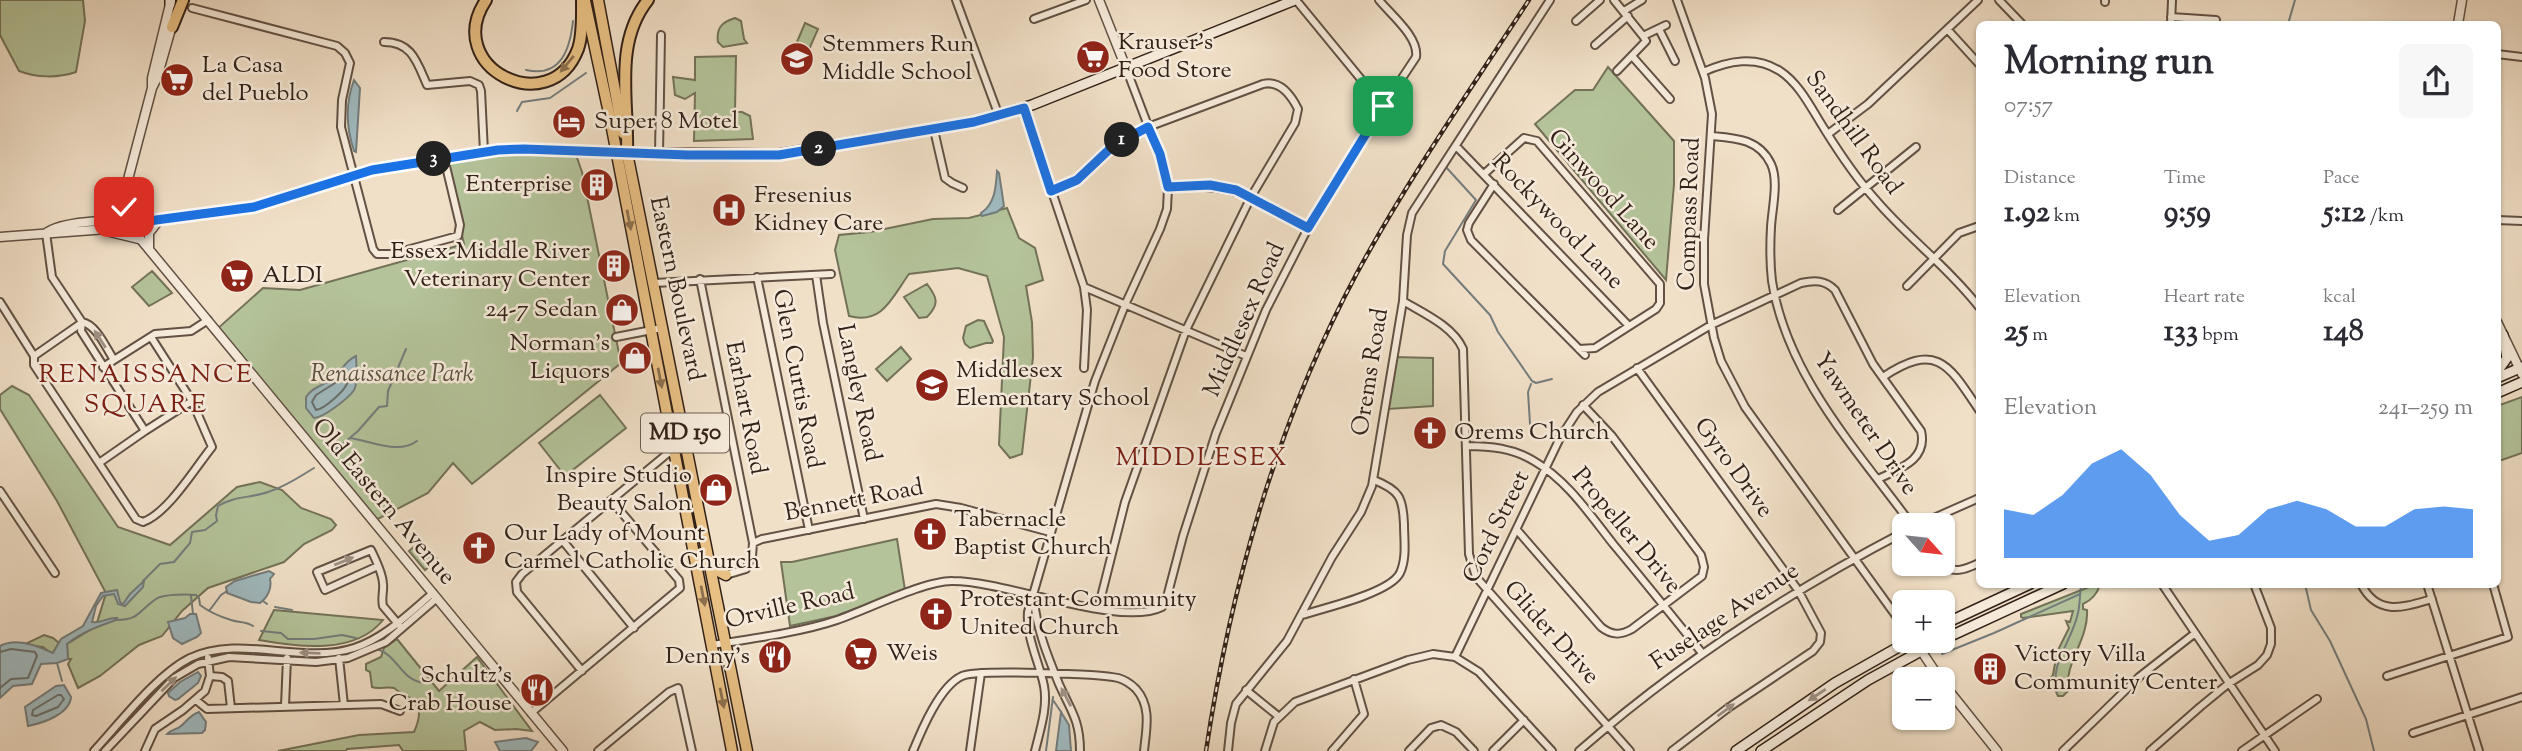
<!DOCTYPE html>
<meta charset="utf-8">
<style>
body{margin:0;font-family:"Sorts Mill Goudy",serif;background:#f7f7f7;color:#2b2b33;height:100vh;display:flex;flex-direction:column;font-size:26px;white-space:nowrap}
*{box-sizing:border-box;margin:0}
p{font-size:23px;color:#7c7c81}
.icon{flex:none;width:38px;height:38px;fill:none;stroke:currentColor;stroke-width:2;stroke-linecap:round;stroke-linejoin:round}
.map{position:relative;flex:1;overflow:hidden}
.sheet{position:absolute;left:1976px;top:21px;width:525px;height:567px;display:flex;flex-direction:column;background:#fff;border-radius:10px;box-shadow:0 2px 5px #0004}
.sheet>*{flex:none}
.needle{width:46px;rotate:117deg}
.buttons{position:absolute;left:1892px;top:513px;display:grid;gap:14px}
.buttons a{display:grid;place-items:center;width:63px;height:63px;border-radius:10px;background:#fff;box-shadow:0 2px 5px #0004;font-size:35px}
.pin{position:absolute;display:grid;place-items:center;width:60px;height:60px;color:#fff;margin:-30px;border-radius:14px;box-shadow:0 4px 10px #0006}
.km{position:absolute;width:35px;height:35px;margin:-18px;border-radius:50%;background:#222;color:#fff;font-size:19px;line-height:35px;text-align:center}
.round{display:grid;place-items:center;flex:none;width:74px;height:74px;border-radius:10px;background:#f7f7f7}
.overview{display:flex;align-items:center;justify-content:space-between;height:119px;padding:0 28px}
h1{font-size:38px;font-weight:700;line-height:52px}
.figures{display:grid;grid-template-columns:repeat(3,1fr);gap:10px;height:119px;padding:7px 28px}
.figures div{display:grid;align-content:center}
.figures b{font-size:30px;font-weight:700}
.figures small{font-size:19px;font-weight:400}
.figures p{font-size:19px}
.chart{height:196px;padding:14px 28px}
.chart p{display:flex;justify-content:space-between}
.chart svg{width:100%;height:126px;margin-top:7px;fill:#1a73e8;opacity:.7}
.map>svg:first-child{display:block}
.green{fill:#b4c39a;stroke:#737259;stroke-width:2}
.water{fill:#a0bac0;stroke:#747d7d;stroke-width:2}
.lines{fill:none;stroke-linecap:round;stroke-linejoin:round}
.shore{stroke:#696e6c;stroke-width:2}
.stream{stroke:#747d7d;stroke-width:2}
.minor-casing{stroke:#625144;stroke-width:10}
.tertiary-casing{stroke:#625144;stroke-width:11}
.secondary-casing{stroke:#322118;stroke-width:12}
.primary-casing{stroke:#322118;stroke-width:13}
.motorway-casing{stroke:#322118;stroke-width:14}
.minor{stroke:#f6ebdb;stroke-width:6}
.tertiary{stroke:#f6ebdb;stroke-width:8}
.secondary{stroke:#f6ebdb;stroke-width:9}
.primary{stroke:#e8c084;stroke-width:10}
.motorway{stroke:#e8c084;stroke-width:10}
.rail-casing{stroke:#322118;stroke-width:4.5}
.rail{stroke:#f6ebdb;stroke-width:2;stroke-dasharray:5;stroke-linecap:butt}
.oneway{fill:#8d704e}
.oneway2{fill:#9e9083}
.route-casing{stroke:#fff;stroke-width:14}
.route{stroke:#1a73e8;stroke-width:9}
.labels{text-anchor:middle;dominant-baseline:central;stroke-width:5;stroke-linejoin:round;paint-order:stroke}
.shield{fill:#f6ebdb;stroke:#6d5e52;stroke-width:2}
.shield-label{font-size:23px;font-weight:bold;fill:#322118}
.poi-label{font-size:24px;fill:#322118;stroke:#f6ebdb;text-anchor:start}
.street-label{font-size:24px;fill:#322118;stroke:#f6ebdb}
.park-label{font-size:24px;font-style:italic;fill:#59523f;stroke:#f6ebdb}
.neighbourhood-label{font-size:26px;letter-spacing:2px;fill:#7a1f14;stroke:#f6ebdb}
</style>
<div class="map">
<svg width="2522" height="751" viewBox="0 0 2522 751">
<rect width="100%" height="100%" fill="#f1e0c8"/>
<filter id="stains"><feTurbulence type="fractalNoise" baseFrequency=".00286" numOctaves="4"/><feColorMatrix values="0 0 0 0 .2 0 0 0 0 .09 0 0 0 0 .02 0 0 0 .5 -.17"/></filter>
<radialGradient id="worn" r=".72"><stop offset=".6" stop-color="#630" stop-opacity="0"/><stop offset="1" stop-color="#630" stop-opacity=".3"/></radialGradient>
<path class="green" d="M0 0H83L85 21 76 72C58 78 37 78 19 71L0 35Z
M735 18 741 21 744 39 747 43 723 47 718 42C716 28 722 22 735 18Z
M805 23 818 29 807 54 794 49Z
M736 56 735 112H742L750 116 753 139 694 141 695 93 685 99 675 95 673 77 695 80V57Z
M1608 67 1674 141V184L1666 280 1535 124 1575 90H1593Z
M498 150 575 152 582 172 621 363 472 484 453 463 428 493 374 521 216 330 263 288 300 290 464 244 444 158Z
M1007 208 1019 238 1035 248 1043 280 1026 286 1032 322 1033 357 1022 454 1010 458 999 445 1004 337 987 276 958 268 909 274C892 297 883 325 849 316L835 250 839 235 870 232 933 219 969 218Z
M152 271 172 293 149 306 132 287Z
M927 284C937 297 940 304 927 317L919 318 904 297Z
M978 320 984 321 993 341 992 343H986L970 348 965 344 963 338 966 326Z
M901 347 911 359 887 381 876 369Z
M1395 357 1433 358V406L1388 409Z
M12 386 29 395 118 527 170 545 237 487 260 482 282 490 301 508 331 519 336 525 332 530 304 544 284 562 208 588 182 611 162 636 139 645 100 676 78 688 68 664 71 659H68L67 644 96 626 106 593 57 501 0 409V395Z
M600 395 626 428 565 476 539 443Z
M2522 397V453L2499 461 2497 455V406Z
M897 539 905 590 836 616 790 626 781 562H792Z
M419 542 438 560 425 570 409 551Z
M2094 585H2100C2097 594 2092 600 2083 604V609L2087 610C2089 639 2064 663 2068 691L2063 696H2058L2053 685 2048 681 2053 675 2057 652 2069 628 2066 621 2070 622 2073 611 2023 618 2021 617V614Z
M274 610 383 620C355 655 298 647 259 640Z
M44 635 53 638 59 643 52 654 43 647 23 645Z
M397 639 439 691 477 657 532 731 516 729 495 730 480 722 464 731 466 751H403L399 745 347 749 346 751H278L359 735 414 732C422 714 422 704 403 694 400 693 397 690 394 688 386 686 379 690 372 687L370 672 366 670V664L381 657 384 648Z"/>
<path class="water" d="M354 80 360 88 356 152 354 151C346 127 345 104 354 80Z
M997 171 999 173 1004 206 997 212 982 216 981 213C995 204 996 187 997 171Z
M356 356C356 365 359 381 354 390 349 398 323 418 314 418L306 408V397C313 386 326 385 335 377 343 369 345 361 356 356Z
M269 571 274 574 270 579C272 588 268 597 260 603L251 602 227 593 226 587 235 581Z
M144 581 143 587 125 606 118 604 114 594 103 596 96 606 92 622C101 624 108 617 117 618L116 620C99 626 82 632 67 644L68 659 57 663 41 664 32 684 13 686 0 698V646C16 637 39 646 53 653L61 639 83 626 101 593 117 590 120 602 123 604 130 594Z
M190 614H196L201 633 197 637 182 644 173 638 168 622 185 618Z
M198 672 201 676 198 683 178 699 175 700 169 696 168 693 180 682Z
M64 685 71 697C70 714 43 723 28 726L25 707 56 686Z
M199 712 206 722 205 730 202 733 167 734C171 729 175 731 181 726 187 721 190 715 199 712Z
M1061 712 1069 725 1071 751H1056Z
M526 738 538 742 531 751H500L495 742Z"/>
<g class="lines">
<path class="shore" d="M343 378 348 380C348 389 324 409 316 410L312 402 316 395Z
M0 652 11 649 35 652 37 656 28 678 11 679 0 688
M58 695H61L64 699 58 707 36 716 32 715 33 710Z"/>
<path class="stream" d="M2288 24 2295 0
M526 70C561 78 570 49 573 21
M517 111 522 102 550 98 586 73
M1445 166 1476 200 1445 251 1443 264 1490 315 1498 332 1532 381 1536 383 1552 379
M1530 424 1528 392 1531 384
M333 431 336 436V448
M350 438C371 441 398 455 417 441
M332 453 358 431 379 407 387 406 388 391 406 349
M143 581 160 564 174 562 190 543 192 532 205 530 217 521 216 515 218 506C234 496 251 498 268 492 285 487 299 477 314 468
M2305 584 2311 610 2330 641 2366 719 2374 751
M191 596 193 614
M263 601 267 604
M275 607 292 610
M209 611 221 595 227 591
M116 620C140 620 138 611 156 599 163 594 187 594 196 595L199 598 200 605C208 611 221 617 231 620 240 623 245 621 253 626
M261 631 281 633 288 639H314L342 635 356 638
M377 649C399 656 400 680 424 683
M1942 654 1994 633 2080 594
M57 663 62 681
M2057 693C2049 663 2072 642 2078 613 2080 604 2080 594 2081 584
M1053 700 1061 712
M1046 751 1053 697"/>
<g class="minor-casing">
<path id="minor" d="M956 0 999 116
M1296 0 1383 106
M1614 0 1643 36
M1677 0 1705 78 1712 114 1704 240V284L1714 338 1721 361 1745 407 1904 627
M1999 0 2022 24
M2105 0V2
M192 8 337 46 345 53 350 63 342 100 341 127 373 249 377 254H392L458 236 460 225 444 158
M1624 11 1642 0
M2171 17 2216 20
M1034 19 1086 0
M1576 21 1600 0
M2171 24 2172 0
M1659 29 1675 61
M1948 30 1979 64
M1643 36 1666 25
M384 42C412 42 417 62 427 85L470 81 479 85 481 91 484 152
M1595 45 1628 16
M2497 54 2522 57
M1632 56 1670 99
M1617 71 1646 41 1643 36
M1703 72C1728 61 1755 55 1780 71 1800 84 1812 110 1825 130 1840 154 1856 178 1875 199 1907 237 1948 267 1979 307
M1024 108 1084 287 1087 310 1084 368
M934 130 945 178 952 183 963 188
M1828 134 1868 104 1978 0
M1712 136C1736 138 1759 139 1771 164 1779 181 1772 209 1771 227 1770 245 1770 264 1772 281 1787 376 1857 450 1912 525
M1456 146 1629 326
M659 154 661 35
M1484 174 1524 138 1537 141 1660 284V303L1656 309 1595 348 1579 349
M1494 184 1469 223 1467 230 1471 240 1585 355
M1168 188C1235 182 1252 197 1308 228
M1051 191 1082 176 1106 152 1123 139 1148 127 1263 84C1280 80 1291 95 1298 109L1295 123 1251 197 1186 330 1125 502 1098 609
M1838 210 1916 147
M2497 220 2522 221
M46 233 52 277 82 322C97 325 106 348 114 360
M816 275 823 323 864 519
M757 277 809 530
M700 279 753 543
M654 283 831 274
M1907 286 1959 233 1979 226
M1084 287 1246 356
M1403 301C1423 313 1453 326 1463 349L1469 554 1476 577 1630 751
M0 302 34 356V365L136 519 143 522C168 513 195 468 212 447L192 401 151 337
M82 322 81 331 145 431
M616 337 662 328
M34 356 80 324
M103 367 155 334 191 331 208 320
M1637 368 1798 590 1821 633 1820 642 1813 651 1728 708 1672 751
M1883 377C1937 341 1949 365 1979 410
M1467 446C1490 446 1513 448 1534 461 1568 481 1590 515 1614 545 1644 581 1673 617 1702 653
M99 463 145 431 192 401
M0 491 55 573
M1918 525 1979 498
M1517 530 1601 627C1611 635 1620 636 1632 629L1702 576 1704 567 1701 555 1612 436 1583 405
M563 541 634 628
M1940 564C1954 574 1964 570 1979 563
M378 566 325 590 317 572 371 550C376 560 382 572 383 583 384 591 381 598 383 606L399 625
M726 575 746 569 752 556 753 543 762 539 936 504 961 508 1050 532
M2162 584 2275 751
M2361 584C2378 617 2404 607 2432 599
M2427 584 2479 751
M1034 601C1037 630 1048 657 1059 684 1071 711 1080 720 1080 751
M1302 615C1324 608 1390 593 1400 573 1407 558 1404 540 1404 524 1403 497 1399 490 1374 480
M712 645C750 639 802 632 837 620 866 610 926 580 953 581 1006 581 1120 628 1162 607L1167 597 1183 536 1216 433 1266 310 1308 228 1363 137 1416 57C1419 37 1391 15 1379 0
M1455 657 1560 438 1577 412 1598 392 1711 325 1801 283C1815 280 1825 280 1835 290L1873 364 1921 431C1928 460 1899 469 1878 479
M339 658 344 705
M582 671 517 592 516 582 522 574 667 454 674 451
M210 676 222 677 228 681 231 708
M2387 676 2508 637 2493 584
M1246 690 1278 716
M196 700 207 709 381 704 400 711
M285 706 287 658
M531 713 680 588 679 580 611 500
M2413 733 2522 697
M94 751C120 723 156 675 190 658 241 634 301 665 354 648 385 638 409 613 433 593
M105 751 174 678 198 664 229 657 316 662 348 658 386 642 437 598
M145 751 155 729 183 710 205 691 210 676 208 658
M598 751 669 692 678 688 692 751
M913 751C922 729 940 686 962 676 975 669 1101 674 1118 678 1125 680 1131 684 1136 689 1152 707 1146 730 1144 751
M970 751 981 673
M1035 751C1040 730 1048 707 1044 686 1039 661 1026 638 1028 612L1095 381 1125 305 1160 229 1167 209 1168 188 1163 165 1126 68
M1228 751 1231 723 1236 704 1287 641 1332 557 1361 512 1372 486 1403 301 1407 235 1412 213 1550 0
M1265 751 1274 722 1295 702 1408 660 1433 654 1455 657 1479 672 1552 751
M1332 751 1364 714 1354 679
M1409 751 1431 728 1441 725 1456 732 1474 751
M1493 751 1524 720
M1579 751C1678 664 1787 593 1904 532
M2063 751 2139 677 2194 634
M2150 751 2200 707 2228 684 2258 665 2267 655 2271 644V628L2254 584
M2242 751 2317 699"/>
</g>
<g class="tertiary-casing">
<path id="tertiary" d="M1099 0 1126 68
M173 22 157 78 152 88 126 187 124 203 128 224 563 751
M2458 24 2462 0
M152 86V78L171 0
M104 221 124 196
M110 232 139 239
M46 233C60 222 111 218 128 224
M0 237 120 228 128 224 254 207 371 170 484 152 524 149 617 153
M149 248V233L159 220
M2497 322 2522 374
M1914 640 1940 679
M1942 682 1997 751"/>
</g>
<g class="secondary-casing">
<path id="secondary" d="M170 4V0
M622 153 779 154 974 122 1032 105 1295 0
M2497 372 2507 358 2503 335
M2497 378 2522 367
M2497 393 2522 382
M1942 625 2030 584
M1942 640 2063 584
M1736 751 1835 683 1911 640
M1761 751 1868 680 1941 640"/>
</g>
<g class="primary-casing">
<path id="primary" d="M598 0 623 133
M585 1 609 113 732 751
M626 148 747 751
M711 567 726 575"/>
</g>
<g class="motorway-casing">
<path id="motorway" d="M486 0C441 67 550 122 578 49 583 34 582 16 582 0
M172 27 183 0
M627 154C629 101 613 44 648 0"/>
</g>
<use href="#minor" class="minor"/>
<use href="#tertiary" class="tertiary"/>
<use href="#secondary" class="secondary"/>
<use href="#primary" class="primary"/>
<use href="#motorway" class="motorway"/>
<g class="rail-casing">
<path id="rail" d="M1206 751C1231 585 1277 422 1357 273 1408 179 1470 90 1529 0"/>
</g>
<use href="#rail" class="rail"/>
</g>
<defs><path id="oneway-solid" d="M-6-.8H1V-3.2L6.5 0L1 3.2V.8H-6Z" transform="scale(1.75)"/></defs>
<g class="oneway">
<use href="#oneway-solid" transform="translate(567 64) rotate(130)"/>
<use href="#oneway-solid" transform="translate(629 220) rotate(79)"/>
<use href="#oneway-solid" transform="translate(660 378) rotate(79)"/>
<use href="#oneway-solid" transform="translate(703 596) rotate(79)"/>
<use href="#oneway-solid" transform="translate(722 698) rotate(79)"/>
</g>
<g class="oneway2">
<use href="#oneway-solid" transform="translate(100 339) rotate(-123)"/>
<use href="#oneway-solid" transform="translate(344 561) rotate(-22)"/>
<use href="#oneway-solid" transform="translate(310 653) rotate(-178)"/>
<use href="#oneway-solid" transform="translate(169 684) rotate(-44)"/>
<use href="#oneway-solid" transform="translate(1817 695) rotate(146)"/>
<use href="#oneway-solid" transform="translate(1066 697) rotate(-118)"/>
<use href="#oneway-solid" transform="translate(1726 710) rotate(-36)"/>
</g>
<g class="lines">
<g class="route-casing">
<path id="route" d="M124 207 130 217 141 222 254 207 372 170 498 150 524 149 688 155H779L974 122 1024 108 1051 191 1077 180 1114 145 1148 127 1160 154 1168 187 1210 185 1236 190 1308 228 1383 106"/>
</g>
<use href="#route" class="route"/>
</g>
<defs>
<g id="supermarket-disc" transform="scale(1.75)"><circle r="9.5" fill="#8f2418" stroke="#f6ebdb"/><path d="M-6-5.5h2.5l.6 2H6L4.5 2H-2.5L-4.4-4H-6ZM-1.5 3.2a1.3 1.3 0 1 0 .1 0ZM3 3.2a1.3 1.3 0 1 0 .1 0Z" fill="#fff"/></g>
<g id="school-disc" transform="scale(1.75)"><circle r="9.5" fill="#8f2418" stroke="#f6ebdb"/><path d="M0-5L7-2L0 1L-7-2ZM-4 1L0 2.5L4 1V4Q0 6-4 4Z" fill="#fff"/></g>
<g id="hotel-disc" transform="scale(1.75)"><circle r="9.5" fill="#8f2418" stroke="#f6ebdb"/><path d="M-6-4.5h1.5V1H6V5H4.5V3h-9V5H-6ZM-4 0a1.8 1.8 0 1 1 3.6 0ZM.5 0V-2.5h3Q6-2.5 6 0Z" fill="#fff"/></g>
<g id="building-disc" transform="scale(1.75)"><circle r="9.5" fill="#8f2418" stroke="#f6ebdb"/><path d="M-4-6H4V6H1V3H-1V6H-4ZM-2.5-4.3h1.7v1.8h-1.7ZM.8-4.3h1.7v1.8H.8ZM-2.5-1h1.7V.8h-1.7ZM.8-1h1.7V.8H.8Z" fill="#fff"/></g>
<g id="hospital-disc" transform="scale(1.75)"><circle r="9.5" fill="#8f2418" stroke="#f6ebdb"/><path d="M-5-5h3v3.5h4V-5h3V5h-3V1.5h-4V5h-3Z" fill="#fff"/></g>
<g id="shop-disc" transform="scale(1.75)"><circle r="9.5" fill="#8f2418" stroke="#f6ebdb"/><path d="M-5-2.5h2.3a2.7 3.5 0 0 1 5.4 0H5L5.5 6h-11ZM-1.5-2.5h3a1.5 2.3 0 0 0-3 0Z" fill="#fff"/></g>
<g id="church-disc" transform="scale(1.75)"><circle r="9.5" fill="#8f2418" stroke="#f6ebdb"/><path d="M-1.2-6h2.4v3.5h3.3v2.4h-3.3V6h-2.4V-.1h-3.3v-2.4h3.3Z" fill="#fff"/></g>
<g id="restaurant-disc" transform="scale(1.75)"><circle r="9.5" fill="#8f2418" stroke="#f6ebdb"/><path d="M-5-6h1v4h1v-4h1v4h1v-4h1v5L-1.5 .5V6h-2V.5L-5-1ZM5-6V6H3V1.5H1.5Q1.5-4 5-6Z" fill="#fff"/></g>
</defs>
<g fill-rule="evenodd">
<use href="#supermarket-disc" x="1093" y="57"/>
<use href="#school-disc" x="797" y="59"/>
<use href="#supermarket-disc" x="177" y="80"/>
<use href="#hotel-disc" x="569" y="122"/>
<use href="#building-disc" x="597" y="185"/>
<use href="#hospital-disc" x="729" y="210"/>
<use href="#building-disc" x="614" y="266"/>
<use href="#supermarket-disc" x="237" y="276"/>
<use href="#shop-disc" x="622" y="310"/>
<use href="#shop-disc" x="635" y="358"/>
<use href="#school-disc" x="932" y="385"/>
<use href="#church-disc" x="1430" y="433"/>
<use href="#shop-disc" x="716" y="490"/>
<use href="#church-disc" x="930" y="534"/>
<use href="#church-disc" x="479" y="548"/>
<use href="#church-disc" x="936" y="614"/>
<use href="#supermarket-disc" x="861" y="654"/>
<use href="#restaurant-disc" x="775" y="657"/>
<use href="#building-disc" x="1990" y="669"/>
<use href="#restaurant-disc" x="537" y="690"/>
</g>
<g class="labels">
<rect class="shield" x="641" y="413.5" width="88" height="39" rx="5"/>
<g class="shield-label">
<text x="685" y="433">MD 150</text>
</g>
<g class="poi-label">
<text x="1118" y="43">Krauser's<tspan x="1118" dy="28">Food Store</tspan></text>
<text x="822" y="45">Stemmers Run<tspan x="822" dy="28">Middle School</tspan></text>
<text x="202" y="66">La Casa<tspan x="202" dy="28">del Pueblo</tspan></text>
<text x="594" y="122">Super 8 Motel</text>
<text x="572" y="185" text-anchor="end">Enterprise</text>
<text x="754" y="196">Fresenius<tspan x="754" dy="28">Kidney Care</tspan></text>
<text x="590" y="252" text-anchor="end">Essex-Middle River<tspan x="590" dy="28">Veterinary Center</tspan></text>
<text x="262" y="276">ALDI</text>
<text x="598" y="310" text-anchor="end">24-7 Sedan</text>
<text x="610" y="344" text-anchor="end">Norman's<tspan x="610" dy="28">Liquors</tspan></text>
<text x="956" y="371">Middlesex<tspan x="956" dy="28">Elementary School</tspan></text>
<text x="1454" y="433">Orems Church</text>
<text x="692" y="476" text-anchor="end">Inspire Studio<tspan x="692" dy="28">Beauty Salon</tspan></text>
<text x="954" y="520">Tabernacle<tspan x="954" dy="28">Baptist Church</tspan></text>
<text x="504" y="534">Our Lady of Mount<tspan x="504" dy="28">Carmel Catholic Church</tspan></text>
<text x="960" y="600">Protestant Community<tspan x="960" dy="28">United Church</tspan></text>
<text x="886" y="654">Weis</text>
<text x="2014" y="655">Victory Villa<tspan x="2014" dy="28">Community Center</tspan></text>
<text x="750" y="657" text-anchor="end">Denny's</text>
<text x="512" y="676" text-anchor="end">Schultz's<tspan x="512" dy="28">Crab House</tspan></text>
</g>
<g class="street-label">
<text transform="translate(1853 133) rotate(54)">Sandhill Road</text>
<text transform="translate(1603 190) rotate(48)">Ginwood Lane</text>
<text transform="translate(1690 214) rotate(-88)">Compass Road</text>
<text transform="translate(1557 222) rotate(46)">Rockywood Lane</text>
<text transform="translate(676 289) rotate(78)">Eastern Boulevard</text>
<text transform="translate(1245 320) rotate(-66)">Middlesex Road</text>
<text transform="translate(1371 372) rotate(-81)">Orems Road</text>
<text transform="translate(797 379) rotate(79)">Glen Curtis Road</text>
<text transform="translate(858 393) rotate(78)">Langley Road</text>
<text transform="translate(745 408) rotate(79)">Earhart Road</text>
<text transform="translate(1865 424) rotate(56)">Yawmeter Drive</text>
<text transform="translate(1733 468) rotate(54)">Gyro Drive</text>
<text transform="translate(854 501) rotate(-11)">Bennett Road</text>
<text transform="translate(383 502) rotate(50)">Old Eastern Avenue</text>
<text transform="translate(1497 527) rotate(-64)">Cord Street</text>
<text transform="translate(1626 531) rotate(50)">Propeller Drive</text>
<text transform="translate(790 607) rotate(-13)">Orville Road</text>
<text transform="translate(1725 617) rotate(-34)">Fuselage Avenue</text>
<text transform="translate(1551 633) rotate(48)">Glider Drive</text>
</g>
<g class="park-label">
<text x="392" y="375">Renaissance Park</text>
</g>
<g class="neighbourhood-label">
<text x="146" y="375">RENAISSANCE<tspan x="146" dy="30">SQUARE</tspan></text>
<text x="1202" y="458">MIDDLESEX</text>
</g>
</g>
<rect width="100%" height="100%" filter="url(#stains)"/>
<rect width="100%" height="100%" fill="url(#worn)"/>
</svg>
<div class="buttons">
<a><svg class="needle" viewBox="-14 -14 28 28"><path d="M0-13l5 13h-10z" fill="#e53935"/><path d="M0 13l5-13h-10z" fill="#7c7c81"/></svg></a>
<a>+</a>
<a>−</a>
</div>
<div class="pin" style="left:1383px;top:106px;background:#1e9e55"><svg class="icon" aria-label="arrive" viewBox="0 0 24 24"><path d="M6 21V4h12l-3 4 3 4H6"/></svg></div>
<div class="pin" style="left:124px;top:207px;background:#d93025"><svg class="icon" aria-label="check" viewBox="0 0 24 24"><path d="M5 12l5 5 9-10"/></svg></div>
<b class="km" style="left:1122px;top:140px">1</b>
<b class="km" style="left:819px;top:149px">2</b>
<b class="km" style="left:434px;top:159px">3</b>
<section class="sheet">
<div class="overview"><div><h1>Morning run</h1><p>07:57</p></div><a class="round"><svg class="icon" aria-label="share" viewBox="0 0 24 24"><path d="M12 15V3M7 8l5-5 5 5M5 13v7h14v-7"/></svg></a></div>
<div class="figures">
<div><p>Distance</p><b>1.92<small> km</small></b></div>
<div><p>Time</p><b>9:59</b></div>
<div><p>Pace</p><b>5:12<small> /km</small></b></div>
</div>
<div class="figures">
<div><p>Elevation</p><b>25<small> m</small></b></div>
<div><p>Heart rate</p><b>133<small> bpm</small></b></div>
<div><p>kcal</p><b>148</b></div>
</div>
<div class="chart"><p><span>Elevation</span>241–259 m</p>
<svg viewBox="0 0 160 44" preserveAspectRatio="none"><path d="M0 44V27L10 29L20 22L30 11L40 6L50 15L60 29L70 38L80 36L90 27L100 24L110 27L120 33L130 33L140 27L150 26L160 27V44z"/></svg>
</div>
</section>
</div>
